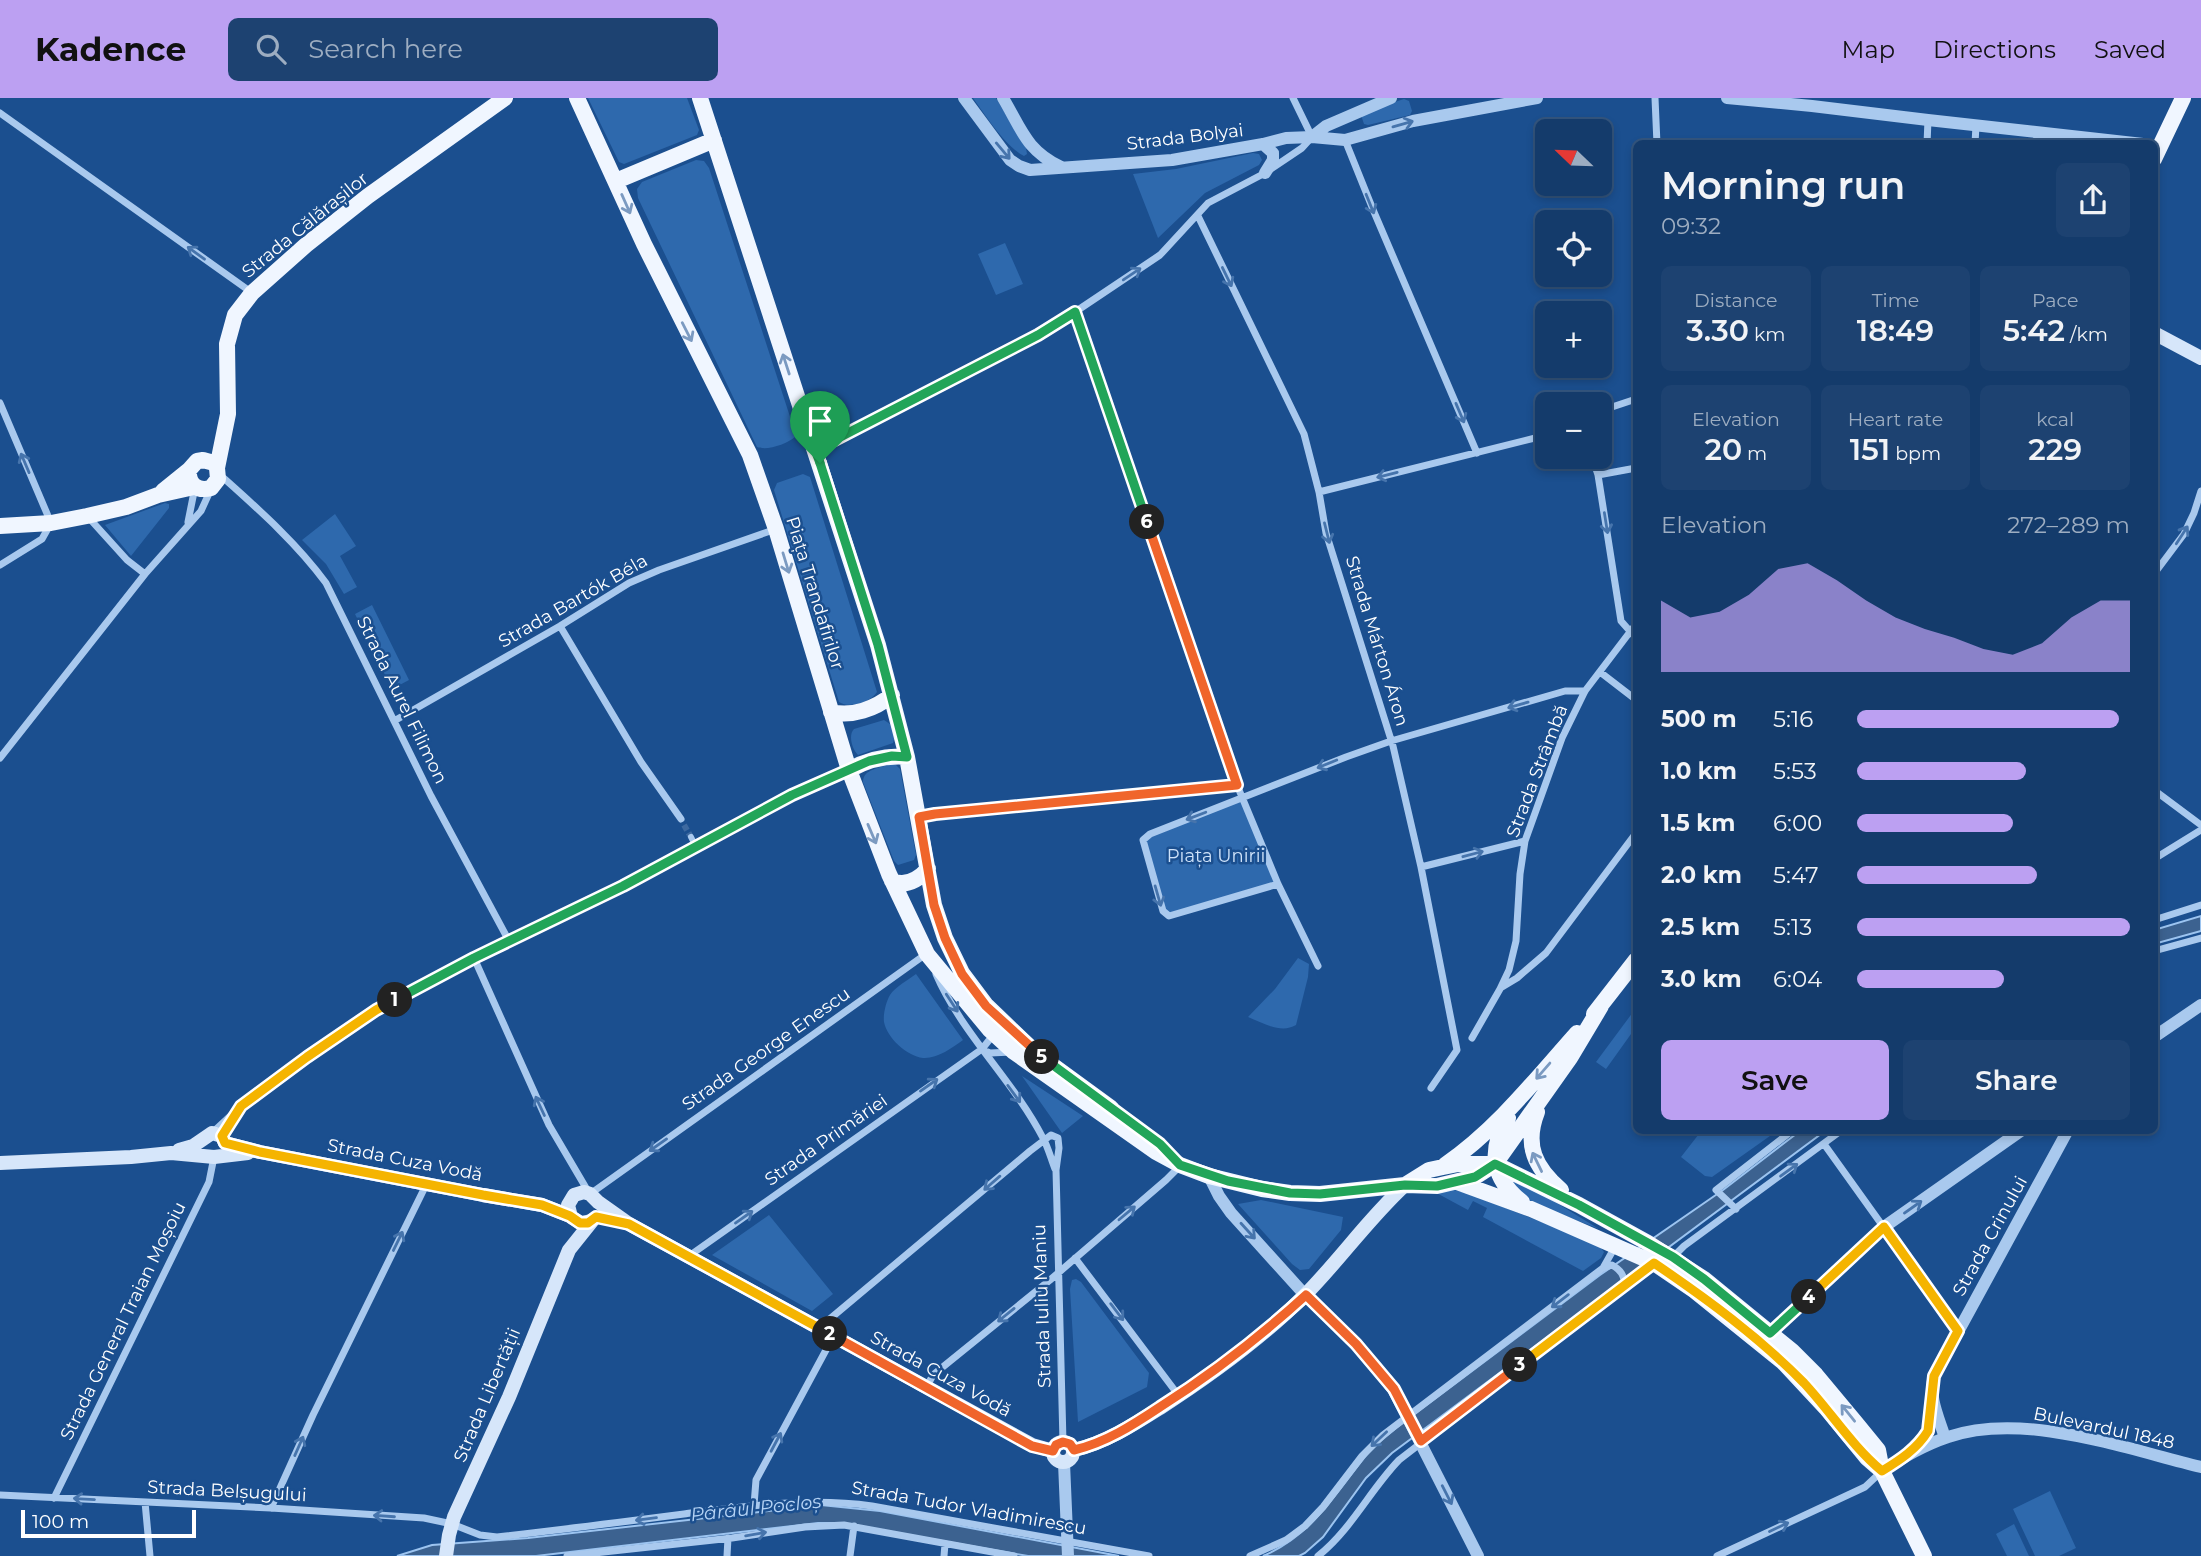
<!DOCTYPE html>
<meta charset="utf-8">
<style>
body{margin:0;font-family:Montserrat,sans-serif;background:#1d4271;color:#f1f3f6;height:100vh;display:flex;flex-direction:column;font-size:26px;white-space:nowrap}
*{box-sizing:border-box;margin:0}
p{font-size:23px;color:#9dadc1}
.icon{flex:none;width:38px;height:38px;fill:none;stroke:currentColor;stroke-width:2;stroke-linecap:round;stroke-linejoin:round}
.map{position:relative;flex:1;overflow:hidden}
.panel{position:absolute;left:1633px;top:42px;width:525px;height:994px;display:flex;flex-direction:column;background:#143b6b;border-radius:10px;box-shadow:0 4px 10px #0003,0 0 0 2px #33557e}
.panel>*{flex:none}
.needle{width:46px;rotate:293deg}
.fabs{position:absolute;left:1535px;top:21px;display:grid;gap:14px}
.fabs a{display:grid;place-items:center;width:77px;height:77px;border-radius:10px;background:#143b6b;box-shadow:0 4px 10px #0003,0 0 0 2px #33557e;font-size:35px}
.scale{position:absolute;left:21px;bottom:18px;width:175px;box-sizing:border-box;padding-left:7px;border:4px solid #fff;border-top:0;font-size:19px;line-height:24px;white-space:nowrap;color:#fff;-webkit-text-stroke:5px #1b4f8f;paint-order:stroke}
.pin{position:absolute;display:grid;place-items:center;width:60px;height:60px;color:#fff;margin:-72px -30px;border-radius:50% 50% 50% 0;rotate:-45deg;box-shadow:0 0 7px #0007}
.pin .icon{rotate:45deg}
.km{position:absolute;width:35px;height:35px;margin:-18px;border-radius:50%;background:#222;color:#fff;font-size:19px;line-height:35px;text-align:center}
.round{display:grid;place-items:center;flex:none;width:74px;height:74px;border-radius:10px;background:#1d4271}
.headline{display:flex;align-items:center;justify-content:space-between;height:119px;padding:0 28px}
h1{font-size:38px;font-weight:600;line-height:52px}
.metrics{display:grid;grid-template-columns:repeat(3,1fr);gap:10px;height:119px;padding:7px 28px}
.metrics div{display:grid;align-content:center;border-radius:10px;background:#1d4271;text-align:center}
.metrics b{font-size:30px;font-weight:600}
.metrics small{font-size:19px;font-weight:400}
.metrics p{font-size:19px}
.chart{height:196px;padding:14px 28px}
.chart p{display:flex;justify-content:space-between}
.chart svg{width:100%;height:126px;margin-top:7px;fill:#bca0f2;opacity:.7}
.cta{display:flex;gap:14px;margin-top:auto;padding:14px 28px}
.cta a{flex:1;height:80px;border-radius:10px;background:#bca0f2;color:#111;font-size:28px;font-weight:600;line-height:80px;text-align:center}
.cta a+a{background:#1d4271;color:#f1f3f6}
ul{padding:0 28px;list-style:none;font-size:23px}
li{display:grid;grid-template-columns:112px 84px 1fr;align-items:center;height:52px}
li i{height:18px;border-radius:9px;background:#bca0f2}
header{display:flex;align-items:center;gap:42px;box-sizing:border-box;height:98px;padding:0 35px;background:#bca0f2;color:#111}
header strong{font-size:33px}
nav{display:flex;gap:38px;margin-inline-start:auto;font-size:24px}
.search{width:490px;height:63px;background:#1d4271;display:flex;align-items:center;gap:18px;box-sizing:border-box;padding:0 24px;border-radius:10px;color:#9dadc1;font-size:26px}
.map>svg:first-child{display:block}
.green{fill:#2e69ad}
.water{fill:#3c6290;stroke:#9cc4f0;stroke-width:2}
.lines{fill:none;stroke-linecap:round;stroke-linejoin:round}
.pedestrian-tunnel{stroke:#3d69a0;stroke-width:6;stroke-dasharray:6 3;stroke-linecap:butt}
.pedestrian{stroke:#a9c9ee;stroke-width:6}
.minor{stroke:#a9c9ee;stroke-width:7}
.tertiary{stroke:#a9c9ee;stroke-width:12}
.secondary{stroke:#d6e6fa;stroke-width:14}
.primary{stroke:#f0f6ff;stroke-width:16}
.oneway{stroke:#4674ac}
.oneway2{stroke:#7b9ac1}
.split-1-casing{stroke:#fff;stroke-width:14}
.split-2-casing{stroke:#fff;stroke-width:14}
.split-3-casing{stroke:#fff;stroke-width:14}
.split-4-casing{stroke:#fff;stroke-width:14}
.split-5-casing{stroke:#fff;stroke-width:14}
.split-6-casing{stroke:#fff;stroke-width:14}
.split-7-casing{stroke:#fff;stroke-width:14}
.split-1{stroke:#22a559;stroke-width:9}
.split-2{stroke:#f5b400;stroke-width:9}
.split-3{stroke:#f0652b;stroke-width:9}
.split-4{stroke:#f5b400;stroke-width:9}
.split-5{stroke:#22a559;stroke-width:9}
.split-6{stroke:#f0652b;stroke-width:9}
.split-7{stroke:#22a559;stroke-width:9}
.labels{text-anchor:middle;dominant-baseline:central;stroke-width:5;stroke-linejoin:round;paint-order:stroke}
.street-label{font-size:18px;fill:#fff;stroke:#1b4f8f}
.park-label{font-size:18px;fill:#cfe3fa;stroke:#1b4f8f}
.water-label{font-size:19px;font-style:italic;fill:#b5d3f5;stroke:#1b4f8f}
</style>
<header>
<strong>Kadence</strong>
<div class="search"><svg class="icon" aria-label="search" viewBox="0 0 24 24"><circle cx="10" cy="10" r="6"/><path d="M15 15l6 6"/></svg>Search here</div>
<nav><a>Map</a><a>Directions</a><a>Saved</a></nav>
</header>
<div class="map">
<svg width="2201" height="1458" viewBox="0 0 2201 1458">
<rect width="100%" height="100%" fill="#1b4f8f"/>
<path class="green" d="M588 0H687L699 32 697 37 624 66 619 64Z
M973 0H996L1026 50 1027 56 1024 58C1005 48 986 18 973 0Z
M1404 1 1409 3 1412 13 1410 17 1368 27 1364 26 1361 17 1364 14Z
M1253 55 1259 56 1262 62 1259 67 1205 95 1158 140 1133 76 1176 71Z
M696 62 704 63 709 70 795 334V339C787 346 767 353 757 349L638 100 637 91 642 84Z
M1005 145 1023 186 996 197 978 156Z
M803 376 810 379 877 594C871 604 850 611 839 604L774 392 777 385Z
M165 405 169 406V410L131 458 105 427Z
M335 416 356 448 340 458 357 489 344 496 326 466 302 442Z
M372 507 409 582 392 591 355 516Z
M884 622 890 626 894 641 893 645 858 657C852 651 848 637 854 631Z
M891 666 896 667 900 671 916 757 914 762 898 767 894 763 863 684C863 671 880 670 891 666Z
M1242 700 1278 786 1167 817 1143 742Z
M1298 860 1309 866 1308 879 1296 927C1281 936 1263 925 1248 919L1275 891Z
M916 876 963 942C952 950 937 961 923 960 907 958 887 940 884 924 883 916 886 904 890 897 895 889 908 882 916 876Z
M1636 910V929L1606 971 1596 964Z
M1022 978 1083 1018 1062 1035Z
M1702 1032H1777V1033L1712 1079 1705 1078 1681 1059Z
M1504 1077 1547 1099 1599 1131 1532 1105Z
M1449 1091 1467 1095 1598 1146 1604 1154 1601 1160 1583 1173 1483 1119 1487 1110 1473 1103 1468 1112 1431 1092Z
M1261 1102 1343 1119 1341 1132 1309 1171 1300 1172 1292 1166 1238 1106Z
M769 1117 833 1196 812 1213 712 1157Z
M1076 1181 1081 1184 1149 1275 1147 1289 1078 1324 1070 1191 1072 1182Z
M2050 1393 2076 1450 2059 1458H2035L2013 1411Z
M2014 1426 2029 1458H2007L1996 1436Z"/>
<path class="water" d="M2201 818V833L2154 846V832Z
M1800 1033H1825L1392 1355 1366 1380 1323 1439 1305 1455 1299 1458H1263C1314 1436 1334 1396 1368 1355 1376 1346 1387 1338 1396 1330L1600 1177 1723 1092Z
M821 1407 880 1413 1119 1458H1028L839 1425H818L536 1458H397L432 1447 528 1440Z"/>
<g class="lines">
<path class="pedestrian-tunnel" d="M684 727 691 739"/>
<path class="pedestrian" d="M691 739 696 749"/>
<path class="minor" d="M1655 0 1657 46
M0 15 251 194
M1345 42 1374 114 1477 355
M1927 46 1928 22
M1975 46 1976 27
M1198 118 1304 336 1319 394 1326 435 1393 648 1421 769 1457 952 1431 990
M1075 214 1237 687 1278 786 1318 868
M0 305 51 425 42 441 0 467
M1600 313 1636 301
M815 352 1038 237 1075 214 1160 157 1208 105 1265 75 1302 50 1312 39 1293 0
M1592 359 1598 377 1621 523 1636 540
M219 376C257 410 296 444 326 485L431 698 509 843
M1598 377 1636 370
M1319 394 1547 337
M89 420 127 462 145 476
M188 424 195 389
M2154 476 2184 436 2194 415 2201 393
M560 528 641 664 681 721
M1600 574 1635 601
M394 623 560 528 629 485 659 472 776 431
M0 660 145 476 201 413 211 391
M2154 692 2201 727
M919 719 935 716 1237 687
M2154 761 2201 732
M1421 769 1525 743
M1278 786 1169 818 1163 813 1143 742 1150 736 1346 659 1391 643 1565 593H1585
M2154 822 2201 807
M2154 853 2201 840
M474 860 549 1027 589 1095
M936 876C962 936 1013 982 1043 1040 1048 1049 1051 1061 1055 1071
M1502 889 1517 880 1546 855 1636 735
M1472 940 1500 891 1509 872 1516 843 1520 776 1525 743 1562 640 1585 593 1636 526
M983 952 990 955 1012 954
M213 1034 241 1008 269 988 376 912 474 860 623 788 792 697 848 673
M222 1038 235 1018
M1824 1046 1958 1233
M590 1096 926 856
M1736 1111 1716 1092 1793 1032
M689 1158 982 951 990 941 992 933
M1673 1159 1684 1148 1842 1032
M1075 1160 1179 1298
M1603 1170 1612 1167C1621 1172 1624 1177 1625 1188
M819 1230 1030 1053 1051 1037 1058 1040 1059 1050 1056 1072 1063 1344
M926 1290 933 1277 944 1268 1050 1182 1166 1082 1180 1068
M0 1397 271 1410 424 1420 452 1426 480 1437 497 1439C560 1432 622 1424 684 1416 747 1408 809 1399 872 1408L1149 1458
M54 1400 209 1084 214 1059
M145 1404 150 1458
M754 1407 756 1382 833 1239
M271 1410 313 1317 426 1087
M567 1458 732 1440 805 1429 844 1427 1014 1458
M727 1458 728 1440
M850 1458 854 1428
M944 1458 945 1446
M1250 1458 1286 1442 1305 1428 1323 1409 1362 1358 1383 1337 1603 1170 1616 1147
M1318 1458C1351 1432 1370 1392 1399 1362L1653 1166
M1717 1458 1865 1389 1882 1373"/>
<path class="tertiary" d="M964 0 1010 62 1019 68 1030 72 1172 62 1263 46 1286 40 1312 39 1345 42 1413 23 1537 0
M1003 0C1022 32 1026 52 1061 69
M1727 0 1812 8 1928 22 2143 46
M1312 39 1326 28 1391 0
M1263 46 1273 55V62L1265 75
M2154 939 2201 907
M1209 1078 1219 1098 1231 1115 1305 1197 1356 1246 1393 1291 1478 1458
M1770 1235 1884 1129 2022 1032
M1945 1340C1939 1320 1928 1299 1934 1278L2068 1032
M1914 1350 1928 1333 1932 1303
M1064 1365 1068 1458
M1882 1373C1904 1359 1924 1347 1948 1339 2024 1313 2126 1351 2201 1369"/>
<path class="secondary" d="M2154 235 2201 260
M225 1045 260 1054 483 1097 542 1107 570 1118
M179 1052 193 1048 212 1035 222 1038 225 1045
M0 1065 131 1059 171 1055 214 1059 248 1055
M591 1123 581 1125 571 1119 568 1107 574 1097 584 1094 590 1096 598 1104 629 1126 1032 1347 1053 1353
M1053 1354a10 10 0 1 1 20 0a10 10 0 1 1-20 0Z
M1074 1352C1105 1345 1133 1327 1160 1310 1211 1277 1261 1241 1304 1198 1339 1163 1368 1121 1405 1087
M446 1458 449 1437 454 1419 509 1299 569 1152 593 1122"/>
<path class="primary" d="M577 0 644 146 750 357 776 431 849 672 889 776 927 856 989 931 1014 954 1156 1054 1180 1067 1209 1078 1262 1091 1290 1095 1320 1096 1405 1087 1437 1088 1475 1079 1495 1066 1570 960 1601 908
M700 0 878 547 907 659 934 807 945 840 962 875 986 907 1037 956 1111 1010
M2154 61 2183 0
M616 83 714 42
M217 370 228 316 227 246 235 217 252 195 306 147 368 98 505 0
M163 393 189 372 197 363 203 362 214 365 217 370 218 381 211 390C197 394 188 386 189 372
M0 428 51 425 87 418 126 409 158 397 194 389
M831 614C852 619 875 611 892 597
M849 672C867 662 885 657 907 659
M892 783C906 789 918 782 928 771
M1594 916 1636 862
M1537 1014C1524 1047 1535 1070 1561 1092
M1508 1020C1488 1052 1492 1081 1522 1104
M1445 1067C1497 1031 1535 982 1577 935
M1457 1084 1531 1111 1654 1165 1695 1193 1783 1264 1826 1310 1867 1360 1882 1373
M1405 1087 1429 1072 1443 1069 1458 1066H1495L1579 1107 1648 1145 1704 1181 1792 1253 1816 1277 1856 1325 1878 1352 1882 1373 1924 1458"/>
</g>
<defs><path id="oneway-shaft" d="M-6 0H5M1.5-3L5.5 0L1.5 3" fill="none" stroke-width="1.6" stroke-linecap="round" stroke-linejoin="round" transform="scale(1.75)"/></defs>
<g class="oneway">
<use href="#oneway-shaft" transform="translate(1403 26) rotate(-16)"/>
<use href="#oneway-shaft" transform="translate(1003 53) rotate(50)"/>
<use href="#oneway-shaft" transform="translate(1370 106) rotate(68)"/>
<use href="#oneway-shaft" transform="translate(196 155) rotate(-144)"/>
<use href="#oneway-shaft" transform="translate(1132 176) rotate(-34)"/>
<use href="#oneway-shaft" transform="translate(1227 179) rotate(64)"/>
<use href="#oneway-shaft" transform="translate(1460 315) rotate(67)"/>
<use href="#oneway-shaft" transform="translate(25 365) rotate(-113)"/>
<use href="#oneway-shaft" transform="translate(1387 377) rotate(166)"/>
<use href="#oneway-shaft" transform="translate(1606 425) rotate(81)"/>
<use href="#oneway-shaft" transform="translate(1327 435) rotate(76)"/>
<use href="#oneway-shaft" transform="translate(2182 437) rotate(-57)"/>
<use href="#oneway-shaft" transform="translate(1518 607) rotate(164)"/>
<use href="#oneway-shaft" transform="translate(1327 666) rotate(158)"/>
<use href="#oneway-shaft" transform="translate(1196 718) rotate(159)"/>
<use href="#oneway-shaft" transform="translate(1473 756) rotate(-15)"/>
<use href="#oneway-shaft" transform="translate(1158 798) rotate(74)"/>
<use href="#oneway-shaft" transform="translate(952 905) rotate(57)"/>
<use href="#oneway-shaft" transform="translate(929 987) rotate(-35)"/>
<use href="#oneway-shaft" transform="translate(1014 996) rotate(54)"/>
<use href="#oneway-shaft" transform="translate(540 1008) rotate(-115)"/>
<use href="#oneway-shaft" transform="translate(658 1047) rotate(145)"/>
<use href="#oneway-shaft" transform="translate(1789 1072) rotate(-36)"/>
<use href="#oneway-shaft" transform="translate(992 1085) rotate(139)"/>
<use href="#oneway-shaft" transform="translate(1913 1109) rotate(-35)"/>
<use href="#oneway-shaft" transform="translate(1127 1115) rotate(-40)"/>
<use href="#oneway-shaft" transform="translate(744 1119) rotate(-35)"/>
<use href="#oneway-shaft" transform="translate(1248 1133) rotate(48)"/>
<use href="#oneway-shaft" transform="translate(398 1143) rotate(-64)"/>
<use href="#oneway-shaft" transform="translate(1560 1203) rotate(143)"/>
<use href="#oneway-shaft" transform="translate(1117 1214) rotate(53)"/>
<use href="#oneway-shaft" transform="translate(1006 1217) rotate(141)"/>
<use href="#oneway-shaft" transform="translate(1379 1341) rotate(137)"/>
<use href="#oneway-shaft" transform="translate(776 1344) rotate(-62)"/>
<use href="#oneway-shaft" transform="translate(299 1348) rotate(-66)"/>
<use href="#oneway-shaft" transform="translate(1447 1397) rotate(63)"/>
<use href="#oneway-shaft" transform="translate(84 1401) rotate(-177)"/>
<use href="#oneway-shaft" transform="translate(384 1418) rotate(-176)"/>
<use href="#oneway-shaft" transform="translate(646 1421) rotate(173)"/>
<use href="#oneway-shaft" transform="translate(1779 1429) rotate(-25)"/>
<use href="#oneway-shaft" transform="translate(756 1436) rotate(-10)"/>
</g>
<g class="oneway2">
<use href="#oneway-shaft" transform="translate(626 106) rotate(66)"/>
<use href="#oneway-shaft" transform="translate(687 234) rotate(63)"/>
<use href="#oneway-shaft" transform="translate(786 266) rotate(-108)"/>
<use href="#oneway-shaft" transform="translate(786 465) rotate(73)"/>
<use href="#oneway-shaft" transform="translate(872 736) rotate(67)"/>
<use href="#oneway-shaft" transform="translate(1543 973) rotate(131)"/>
<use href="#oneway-shaft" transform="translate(1537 1064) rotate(-116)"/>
<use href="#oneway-shaft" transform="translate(1848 1315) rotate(-129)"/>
</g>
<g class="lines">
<g class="split-1-casing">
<path id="split-1" d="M395 902 474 860 623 788 792 697 869 663 892 658 907 659 878 547 820 365"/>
</g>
<g class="split-2-casing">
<path id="split-2" d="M395 902 376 912 307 959 241 1008 222 1038 225 1045 260 1054 483 1097 542 1107 570 1118 580 1125H588L596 1119 629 1126 830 1236"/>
</g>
<g class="split-3-casing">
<path id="split-3" d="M830 1236 1032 1348 1053 1353 1056 1347 1063 1344 1070 1346 1074 1352C1105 1345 1133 1327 1160 1309 1212 1276 1260 1239 1306 1197L1356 1246 1394 1291 1421 1343 1520 1267"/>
</g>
<g class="split-4-casing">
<path id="split-4" d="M1520 1267 1654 1165C1707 1201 1759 1239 1804 1285 1831 1314 1852 1348 1882 1373 1900 1362 1917 1351 1928 1333L1934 1278 1958 1233 1884 1129 1809 1199"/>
</g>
<g class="split-5-casing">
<path id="split-5" d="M1042 959 1160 1046 1180 1067 1228 1083 1290 1095 1320 1096 1405 1087 1437 1088 1475 1079 1495 1066 1579 1107 1673 1159 1704 1181 1770 1235 1809 1199"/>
</g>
<g class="split-6-casing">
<path id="split-6" d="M1042 959 986 908 962 876 945 840 934 807 919 719 935 716 1237 687 1147 424"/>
</g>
<g class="split-7-casing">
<path id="split-7" d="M820 365 815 352 1038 237 1075 214 1147 424"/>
</g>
<use href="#split-1" class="split-1"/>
<use href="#split-2" class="split-2"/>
<use href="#split-3" class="split-3"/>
<use href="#split-4" class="split-4"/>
<use href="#split-5" class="split-5"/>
<use href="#split-6" class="split-6"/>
<use href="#split-7" class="split-7"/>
</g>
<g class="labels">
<g class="street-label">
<text transform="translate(1185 39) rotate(-7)">Strada Bolyai</text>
<text transform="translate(305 127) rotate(-39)">Strada Călărașilor</text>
<text transform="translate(815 495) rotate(73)">Piața Trandafirilor</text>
<text transform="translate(573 503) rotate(-30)">Strada Bartók Béla</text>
<text transform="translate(1377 543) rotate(73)">Strada Márton Áron</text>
<text transform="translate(402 602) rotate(64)">Strada Aurel Filimon</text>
<text transform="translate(1537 673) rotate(-69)">Strada Strâmbă</text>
<text transform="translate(766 951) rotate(-35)">Strada George Enescu</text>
<text transform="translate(826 1042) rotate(-35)">Strada Primăriei</text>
<text transform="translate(405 1062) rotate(11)">Strada Cuza Vodă</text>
<text transform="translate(1990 1138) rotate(-61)">Strada Crinului</text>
<text transform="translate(1042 1208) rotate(-92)">Strada Iuliu Maniu</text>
<text transform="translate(123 1223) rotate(-64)">Strada General Traian Moșoiu</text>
<text transform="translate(941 1276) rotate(29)">Strada Cuza Vodă</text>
<text transform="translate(487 1297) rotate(-67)">Strada Libertății</text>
<text transform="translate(2104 1330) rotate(12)">Bulevardul 1848</text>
<text transform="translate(227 1393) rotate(3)">Strada Belșugului</text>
<text transform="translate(969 1410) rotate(10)">Strada Tudor Vladimirescu</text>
</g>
<g class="park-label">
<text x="1216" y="758">Piața Unirii</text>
</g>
<g class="water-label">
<text transform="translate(756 1410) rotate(-6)">Pârâul Pocloș</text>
</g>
</g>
</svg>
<div class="fabs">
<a><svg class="needle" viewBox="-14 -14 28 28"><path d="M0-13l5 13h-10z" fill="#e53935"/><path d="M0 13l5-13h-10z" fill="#9dadc1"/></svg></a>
<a><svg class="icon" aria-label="locate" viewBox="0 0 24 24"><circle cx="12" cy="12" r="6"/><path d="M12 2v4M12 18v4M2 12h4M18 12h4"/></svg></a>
<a>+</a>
<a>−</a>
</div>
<div class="scale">100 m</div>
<div class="pin" style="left:820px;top:365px;background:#1e9e55"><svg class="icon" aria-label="arrive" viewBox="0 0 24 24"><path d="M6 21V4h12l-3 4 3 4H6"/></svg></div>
<b class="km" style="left:395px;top:902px">1</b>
<b class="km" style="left:830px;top:1236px">2</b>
<b class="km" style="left:1520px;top:1267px">3</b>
<b class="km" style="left:1809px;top:1199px">4</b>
<b class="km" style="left:1042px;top:959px">5</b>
<b class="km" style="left:1147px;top:424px">6</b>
<section class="panel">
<div class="headline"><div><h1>Morning run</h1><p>09:32</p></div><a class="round"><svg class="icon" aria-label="share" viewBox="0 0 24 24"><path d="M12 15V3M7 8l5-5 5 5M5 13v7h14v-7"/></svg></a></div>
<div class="metrics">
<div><p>Distance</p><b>3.30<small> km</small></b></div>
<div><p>Time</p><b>18:49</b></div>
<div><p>Pace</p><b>5:42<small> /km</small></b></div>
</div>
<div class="metrics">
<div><p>Elevation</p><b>20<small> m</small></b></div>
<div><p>Heart rate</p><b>151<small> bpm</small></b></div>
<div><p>kcal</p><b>229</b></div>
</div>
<div class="chart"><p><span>Elevation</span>272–289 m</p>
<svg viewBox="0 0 160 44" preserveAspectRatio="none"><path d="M0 44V19L10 25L20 23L30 17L40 8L50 6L60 12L70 19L80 25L90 29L100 32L110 36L120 38L130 34L140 25L150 19L160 19V44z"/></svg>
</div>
<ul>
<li><b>500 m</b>5:16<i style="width:96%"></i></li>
<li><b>1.0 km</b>5:53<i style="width:62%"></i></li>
<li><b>1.5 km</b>6:00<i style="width:57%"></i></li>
<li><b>2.0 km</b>5:47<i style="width:66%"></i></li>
<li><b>2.5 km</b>5:13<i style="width:100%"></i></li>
<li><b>3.0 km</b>6:04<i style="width:54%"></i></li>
</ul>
<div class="cta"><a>Save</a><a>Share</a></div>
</section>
</div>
